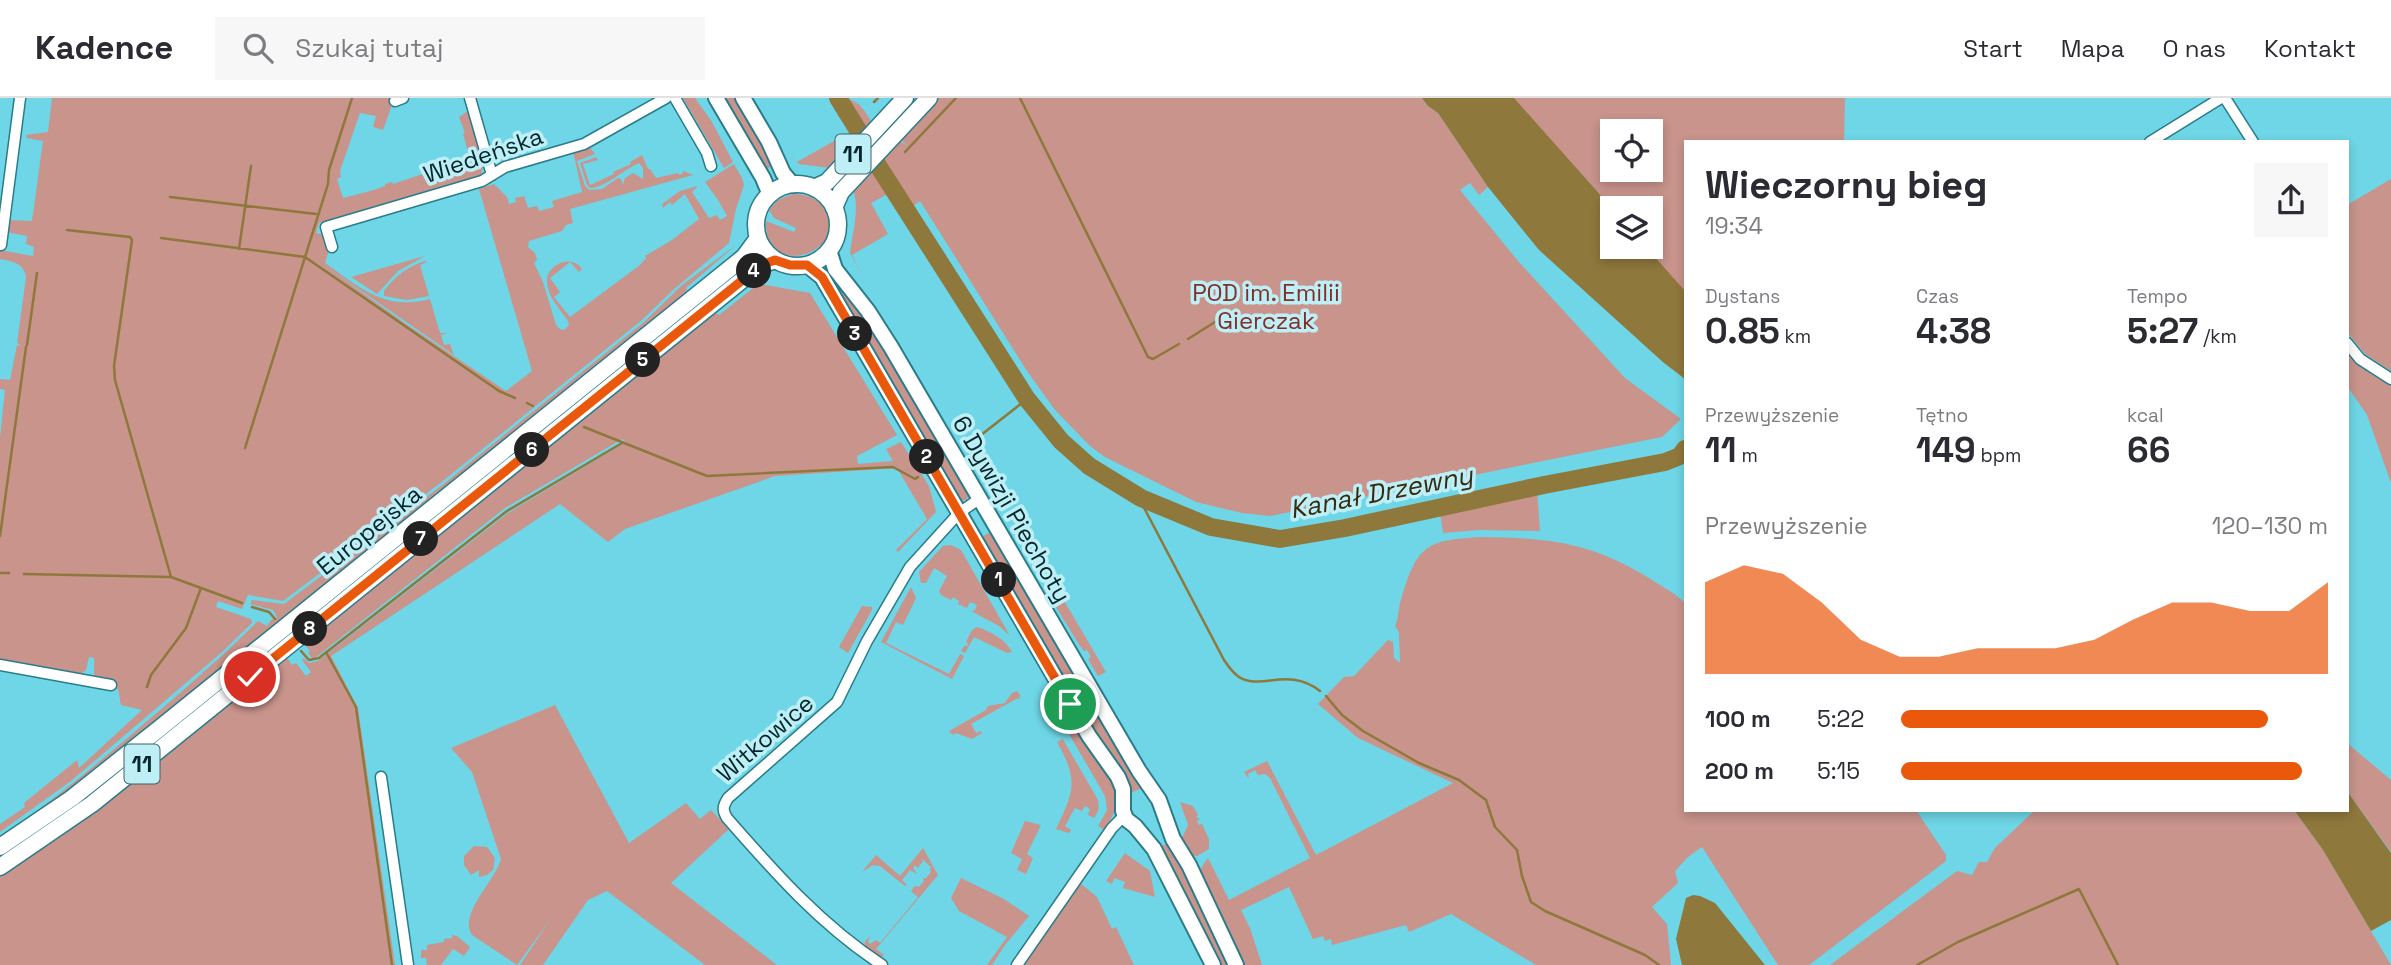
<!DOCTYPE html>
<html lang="pl">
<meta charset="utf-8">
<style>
body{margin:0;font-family:"Space Grotesk",sans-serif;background:#f7f7f7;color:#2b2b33;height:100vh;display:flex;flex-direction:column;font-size:26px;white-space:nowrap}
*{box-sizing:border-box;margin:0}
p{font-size:23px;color:#7c7c81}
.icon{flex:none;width:38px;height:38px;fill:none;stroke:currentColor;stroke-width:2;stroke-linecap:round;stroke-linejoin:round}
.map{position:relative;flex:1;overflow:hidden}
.side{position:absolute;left:1684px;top:42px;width:665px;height:672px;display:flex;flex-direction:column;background:#fff;border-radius:0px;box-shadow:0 4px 10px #0003}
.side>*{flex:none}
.buttons{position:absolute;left:1600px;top:21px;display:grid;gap:14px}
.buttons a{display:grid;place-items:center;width:63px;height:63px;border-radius:0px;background:#fff;box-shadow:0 4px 10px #0003;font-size:35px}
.pin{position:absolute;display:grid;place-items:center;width:60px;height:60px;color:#fff;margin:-30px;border:4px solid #fff;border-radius:50%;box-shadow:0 2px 7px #0007}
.km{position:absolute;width:35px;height:35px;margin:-18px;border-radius:50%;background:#222;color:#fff;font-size:19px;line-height:35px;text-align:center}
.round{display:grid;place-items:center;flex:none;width:74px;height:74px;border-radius:0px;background:#f7f7f7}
.headline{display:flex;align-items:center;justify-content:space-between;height:119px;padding:0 21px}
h1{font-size:38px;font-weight:800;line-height:52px}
.metrics{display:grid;grid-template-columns:repeat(3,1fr);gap:10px;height:119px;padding:7px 21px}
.metrics div{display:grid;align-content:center}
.metrics b{font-size:35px;font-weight:800}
.metrics small{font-size:19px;font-weight:400}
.metrics p{font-size:19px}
.chart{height:196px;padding:14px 21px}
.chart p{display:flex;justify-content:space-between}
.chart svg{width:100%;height:126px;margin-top:7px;fill:#ea580c;opacity:.7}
ul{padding:0 21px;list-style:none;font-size:23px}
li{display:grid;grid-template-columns:112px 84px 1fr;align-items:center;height:52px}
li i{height:18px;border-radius:9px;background:#ea580c}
header{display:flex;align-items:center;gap:42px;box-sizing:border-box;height:98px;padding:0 35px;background:#fff;border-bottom:2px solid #e1e1e2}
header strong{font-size:33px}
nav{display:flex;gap:38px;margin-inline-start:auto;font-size:24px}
.search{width:490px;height:63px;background:#f7f7f7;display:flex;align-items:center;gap:18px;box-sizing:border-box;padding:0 24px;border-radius:0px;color:#7c7c81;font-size:26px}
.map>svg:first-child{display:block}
.green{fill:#c8948c;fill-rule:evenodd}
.water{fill:#8f783c}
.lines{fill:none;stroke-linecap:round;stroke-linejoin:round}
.stream{stroke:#8f783c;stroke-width:2.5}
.river{stroke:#8f783c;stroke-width:18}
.street-casing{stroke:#297c88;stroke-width:13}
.secondary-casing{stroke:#297c88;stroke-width:18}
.primary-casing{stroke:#297c88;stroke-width:19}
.street{stroke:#fff;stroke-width:10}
.secondary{stroke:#fff;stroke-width:14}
.primary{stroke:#fff;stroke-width:16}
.route-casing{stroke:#fff;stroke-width:14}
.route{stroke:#ea580c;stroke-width:9}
.labels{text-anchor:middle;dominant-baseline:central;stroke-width:7;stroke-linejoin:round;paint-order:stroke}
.shield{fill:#bfeff6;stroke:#3c6369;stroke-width:2}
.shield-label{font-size:23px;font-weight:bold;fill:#04272c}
.street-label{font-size:24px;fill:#04272c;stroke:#bfeff6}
.park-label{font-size:24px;fill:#813028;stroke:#bfeff6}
.water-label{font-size:26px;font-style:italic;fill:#362b0f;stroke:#bfeff6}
</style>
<header>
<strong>Kadence</strong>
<div class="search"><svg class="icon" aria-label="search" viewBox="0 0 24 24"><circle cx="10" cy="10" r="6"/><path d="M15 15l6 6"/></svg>Szukaj tutaj</div>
<nav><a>Start</a><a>Mapa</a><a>O nas</a><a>Kontakt</a></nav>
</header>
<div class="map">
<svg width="2391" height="867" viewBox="0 0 2391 867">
<rect width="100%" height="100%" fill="#6ed6e6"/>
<path class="green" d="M52 0H390L392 7 383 32 373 29 376 18 360 15 340 73 341 79 337 81 343 100C358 96 372 93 385 88V86L392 84 393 86 429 74 430 75 438 73 439 75 448 73 453 68 471 64 463 36 465 35 459 19 468 13 483 68 481 79 319 125 316 135 324 137 329 152 325 165C361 190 384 213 430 201L440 235H447L441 237 444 247 450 246 454 257 321 165 406 226 506 293 532 273 479 91 494 86 507 99 509 106 516 104 515 100 524 98 528 110 537 108 539 113 554 109 552 103 582 94 573 53 589 48 595 56 577 63 585 88 589 92 602 91 618 80 621 81 623 87 625 80 633 75 643 81V70L639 65C623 72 605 90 590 90L587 87 580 65 596 59 598 62 583 66 590 87 614 76 613 74 631 66 630 64 642 57 648 71H650L656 80 678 75 679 77 682 76 683 73 693 77 570 111 573 125 566 127 562 133 529 143 528 149 535 155 537 162 534 165 543 184 556 227 560 231 564 232 569 227 568 223C560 211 548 200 547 184 545 169 570 154 582 171L579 174 570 164 550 180 560 194 554 199 570 219 640 167 646 160 645 158 672 142 699 121 685 96 672 107 670 104 663 110 662 106 680 93 698 88 692 94 709 120 717 117 720 122 727 118 718 102 705 84 734 66 742 80 744 87 736 111 729 145 673 192 642 222 439 386 283 503 248 497 242 511 218 503 216 509 251 521 252 525 221 555 71 683 0 734V726L25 709 24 705 77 662 79 670 142 612 121 607 118 591 111 590 94 577V560L89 559 86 572 78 578 0 563V339L5 292 0 291V281L10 282 17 247 22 248 17 245 26 179C24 165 12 163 0 161V152L33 158 34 149 26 146 27 138 6 134 8 122 32 123 43 43 27 40 26 37 48 34Z
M683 0H695L712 24 733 64 724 70Z
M722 0H739L774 67 764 72Z
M831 0C856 0 860 4 872 25L865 32 859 23 848 29Z
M935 0H1422L1428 8 1438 15 1488 89 1479 97 1470 85 1460 92 1518 163 1625 280 1681 321 1662 339 1270 418 1242 415 1196 404 1105 359 1090 348 1055 312 1027 273 920 103 910 110 880 63 899 42 907 48 899 39Z
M1513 0H1845L1844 44H1685V194L1645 149H1650V110H1612ZM1612 33H1650V72H1612Z
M850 34 855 42 849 48 844 45 850 51 830 70 799 66 791 56 797 64Z
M874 69 902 108 934 160 929 163 888 96 871 105 888 136 852 157 862 177 850 155C852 136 861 108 852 90L865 76 871 82 868 78Z
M2391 81V273L2365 256 2347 234V107Z
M793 96C805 96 816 99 823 109 854 154 764 185 766 123L794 134 796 130 774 120 769 112 778 102Z
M736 147 686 190 687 192 668 213 79 687 0 743V738C47 708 89 672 131 637 174 600 218 563 258 523L267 528 271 522 277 519 273 512 250 506 252 502 284 506 441 388 644 224 682 187Z
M425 158 398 173 377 196 351 179Z
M425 163 427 164 420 167 429 198 407 202 384 198V193C396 177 407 169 425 163Z
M835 179 863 215 968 393 969 397 966 402 961 403 957 400 829 183Z
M761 186 810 195 897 337 857 358 858 366 893 363 886 351 901 344 929 388 936 414 898 454 896 452 927 421 897 370 775 378 625 431 608 444 560 406 331 558 358 610 395 867H0V775L576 323C591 317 601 309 610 296L685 235 716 215 719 217 757 187ZM622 341 626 344 508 415 318 563 309 565 304 560 302 562 311 574 306 578 296 565 292 567 287 560 304 546 310 553 308 555 312 560H315L505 410Z
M2347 254 2355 264 2391 283V385L2367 317 2347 288Z
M1537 392 1540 433 1479 432 1443 435 1440 414Z
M992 433 1143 690 1130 695 980 440Z
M1482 439C1550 440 1590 444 1649 480 1661 488 1675 495 1685 505V712H1916L1946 757V763L1809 867H1778L1702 749 1688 759 1675 773 1678 785 1652 809 1667 826 1671 867H1536L1451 816 1409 834 1406 827 1332 847 1331 841 1325 843 1323 838 1313 841 1289 789 1241 812 1250 830 1262 867H1242L1199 773 1208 760 1229 802 1310 760 1270 680 1265 676 1258 677 1255 672 1248 676 1249 681 1244 674 1267 663 1316 757 1453 685 1358 640 1318 606 1344 579 1354 578 1388 542 1393 544 1394 560 1400 565 1399 534 1395 528C1399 519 1398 511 1401 502 1417 447 1426 442 1482 439Z
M951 447 961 452 1010 538 999 528 971 513 975 512 977 507 970 504 967 510 958 506 959 503 953 499 951 502 941 497 939 493 947 478 934 470 926 485H921L919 474 943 448Z
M911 489 916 500 903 527 896 524 886 545 949 576 960 556 964 558 952 581 881 544Z
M1063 501 1106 574 1098 578 1088 561 1091 559 1087 552 1084 553 1080 548 1056 509Z
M862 508 872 509V512L848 555 839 549Z
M977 529C990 533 1006 542 1012 554L1007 555 974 539 965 555 961 553 964 548H967L968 545 966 544 972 532Z
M1017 593 1020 597 1019 602 1018 600 971 626 976 635 981 633 982 635 972 641 956 635 953 637 949 633 986 612 988 608 1005 605 1012 595Z
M555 607 629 745 686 705 700 721 711 712 729 731 671 785 777 867H705L607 793 588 802 543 867H520L550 822 517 867 472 837C458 816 495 783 501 761L472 674 451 650Z
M1058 617 1068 621C1084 642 1120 680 1116 707 1114 716 1109 725 1104 732L1098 728 1107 712 1105 698Z
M1051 621 1097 700C1100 708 1099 713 1094 720L1088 717 1090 711 1085 708 1082 713 1075 710 1065 728 1071 732 1069 735 1056 731C1074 693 1079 683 1057 644L1063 641Z
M2347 645 2391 682V754L2347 693Z
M1180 704 1193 708 1198 717 1196 719 1200 721 1197 723 1199 727 1202 726 1209 741V751L1197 758 1191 757 1179 740 1183 738 1188 727Z
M2035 712H2294L2323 752 2391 867H1830L1957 773 1972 777 1979 764H1987L1995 750Z
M1025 723 1041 727 1027 756 1033 760 1026 776 1017 772 1022 761 1011 755Z
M1169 746 1178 759 1230 867H1218L1159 748Z
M474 748 487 749 495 760 493 772 487 777 479 779V772L471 777 464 767V758Z
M923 750 938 777 876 851 884 857 879 861 864 849 865 843 870 838 868 844 870 846 876 842 880 845 918 799 911 793 915 788 919 789 924 783 923 780H926L931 774 930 772 931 769 921 760 923 763 918 770 915 767 913 770 917 776 910 772 902 782 907 787 905 788 880 768 873 767 862 774 876 757 900 778Z
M1125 755 1150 773 1155 799 1123 790 1125 784 1114 780 1112 786 1106 783Z
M961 780 1004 801 1029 818 1005 847 992 867H987L1007 839 959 813 951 800Z
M1080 785 1097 799 1112 831 1116 829 1134 867H1024Z
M452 837 457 838 470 849 464 858 453 851 441 867H427L426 860H421V852H427V847L444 844V841L452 840Z"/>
<path class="water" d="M1422 0H1514L1612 110V149H1646L1685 193V281L1664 265 1539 152 1488 89 1438 15 1428 8Z
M2347 693 2391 755V822L2371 833 2323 752 2294 712H2347Z
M1693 797 1700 798 1715 805 1765 867H1682L1676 841 1686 800Z"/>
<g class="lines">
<path class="stream" d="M1020 0 1148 259 1153 261 1179 246
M874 4 878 0
M905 54 956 0
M170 99 316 116
M67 132 130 139 132 142 114 268 115 282 171 479
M161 140 305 159 499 293 515 300
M239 151 251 68
M1188 241 1234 212
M27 247 37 175
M527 305 533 308
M584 329 707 378 893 369 915 381 918 379
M967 348 1027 301
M245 350 328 86 329 72 352 0
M1141 400V404L1224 562C1228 568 1233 575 1239 579 1261 593 1288 568 1320 593
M0 438 26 249
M0 475H9
M24 476 171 479 242 505
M252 509 269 514 275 521
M301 553 309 562 319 560 507 413 622 345
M326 554 356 609 392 867
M147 589 151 577 186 530 201 490
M1326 598 1342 617 1363 633 1419 665 1459 682 1486 702 1495 729 1517 752 1522 778 1531 804 1545 813 1645 857 1659 867
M1917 867 1958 844 2079 791 2118 867"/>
<path class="river" d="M838 0 861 37
M877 66 1027 301 1061 343 1089 368 1141 400 1211 429 1280 441 1345 430 1544 387 1665 364 1680 358 1685 351"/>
<g class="street-casing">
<path id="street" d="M470 0 492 77
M675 0 707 55 711 68
M2225 0 2253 44
M395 3 403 0
M2150 44 2221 0
M1 147 20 0
M332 149 326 129 482 83 505 69 584 46 666 0
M2347 245 2360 261 2391 281
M0 567 111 587
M381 679 408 867
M882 867C821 827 775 775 727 720 722 712 723 708 728 700L837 604 867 543 910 469 959 415 979 401
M1017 867 1112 730 1125 717"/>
</g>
<g class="secondary-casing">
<path id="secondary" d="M716 0 763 80 770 97
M743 0 769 44 783 75 793 87
M829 152 835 171 868 213 891 249 1139 673 1159 702 1173 741 1189 767 1236 867
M807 167 822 179 1089 638 1118 679 1123 691V713L1126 721 1135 728 1154 751 1213 867"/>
</g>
<g class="primary-casing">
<path id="primary" d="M756 127a41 41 0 1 1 82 0a41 41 0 1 1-82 0Z
M814 90 827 84 905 0
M834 110 841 94 929 0
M0 749 72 700 160 630 744 159 758 140
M0 769 92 706 752 174 764 166 775 162"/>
</g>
<use href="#street" class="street"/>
<use href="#secondary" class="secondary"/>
<use href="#primary" class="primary"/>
</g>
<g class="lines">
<g class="route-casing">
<path id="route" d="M250 579 750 176 764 166 775 162 790 167H807L822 179 1070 606"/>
</g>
<use href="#route" class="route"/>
</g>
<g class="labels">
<g class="shield">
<rect x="835.5" y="36.5" width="35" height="39" rx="5"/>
<rect x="124.5" y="646.5" width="35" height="39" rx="5"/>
</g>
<g class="shield-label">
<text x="853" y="56">11</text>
<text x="142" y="666">11</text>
</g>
<g class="street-label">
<text transform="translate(483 57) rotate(-19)">Wiedeńska</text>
<text transform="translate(1012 411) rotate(60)">6 Dywizji Piechoty</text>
<text transform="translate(369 432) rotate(-39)">Europejska</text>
<text transform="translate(765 640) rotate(-41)">Witkowice</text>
</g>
<g class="park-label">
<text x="1266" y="194">POD im. Emilii<tspan x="1266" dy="28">Gierczak</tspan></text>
</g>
<g class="water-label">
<text transform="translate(1381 394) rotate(-11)">Kanał Drzewny</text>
</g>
</g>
</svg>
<div class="buttons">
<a><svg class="icon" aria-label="locate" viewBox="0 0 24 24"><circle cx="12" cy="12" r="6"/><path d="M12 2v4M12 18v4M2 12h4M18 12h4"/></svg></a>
<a><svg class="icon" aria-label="layers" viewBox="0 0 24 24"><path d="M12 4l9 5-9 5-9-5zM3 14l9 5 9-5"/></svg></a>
</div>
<div class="pin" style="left:1070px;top:606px;background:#1e9e55"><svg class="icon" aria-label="arrive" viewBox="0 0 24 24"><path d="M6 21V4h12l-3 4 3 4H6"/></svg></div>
<div class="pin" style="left:250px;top:579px;background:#d93025"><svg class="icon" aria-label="check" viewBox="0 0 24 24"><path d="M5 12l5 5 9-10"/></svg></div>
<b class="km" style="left:999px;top:482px">1</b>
<b class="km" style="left:927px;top:359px">2</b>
<b class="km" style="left:855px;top:236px">3</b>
<b class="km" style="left:754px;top:173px">4</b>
<b class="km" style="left:643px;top:262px">5</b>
<b class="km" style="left:532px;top:352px">6</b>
<b class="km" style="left:421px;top:441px">7</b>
<b class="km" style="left:310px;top:531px">8</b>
<section class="side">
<div class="headline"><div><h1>Wieczorny bieg</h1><p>19:34</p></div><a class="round"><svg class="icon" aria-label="share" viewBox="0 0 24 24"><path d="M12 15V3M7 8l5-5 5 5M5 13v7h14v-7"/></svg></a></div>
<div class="metrics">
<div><p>Dystans</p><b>0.85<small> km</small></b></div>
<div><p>Czas</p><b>4:38</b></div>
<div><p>Tempo</p><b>5:27<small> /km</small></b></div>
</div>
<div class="metrics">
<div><p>Przewyższenie</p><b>11<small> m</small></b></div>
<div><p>Tętno</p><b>149<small> bpm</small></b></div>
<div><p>kcal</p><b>66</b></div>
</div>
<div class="chart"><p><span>Przewyższenie</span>120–130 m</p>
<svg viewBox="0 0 160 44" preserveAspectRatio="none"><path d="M0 44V12L10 6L20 9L30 19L40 32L50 38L60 38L70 35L80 35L90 35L100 32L110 25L120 19L130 19L140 22L150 22L160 12V44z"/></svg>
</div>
<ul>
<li><b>100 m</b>5:22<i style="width:86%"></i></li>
<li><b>200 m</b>5:15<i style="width:94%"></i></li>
</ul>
</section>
</div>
